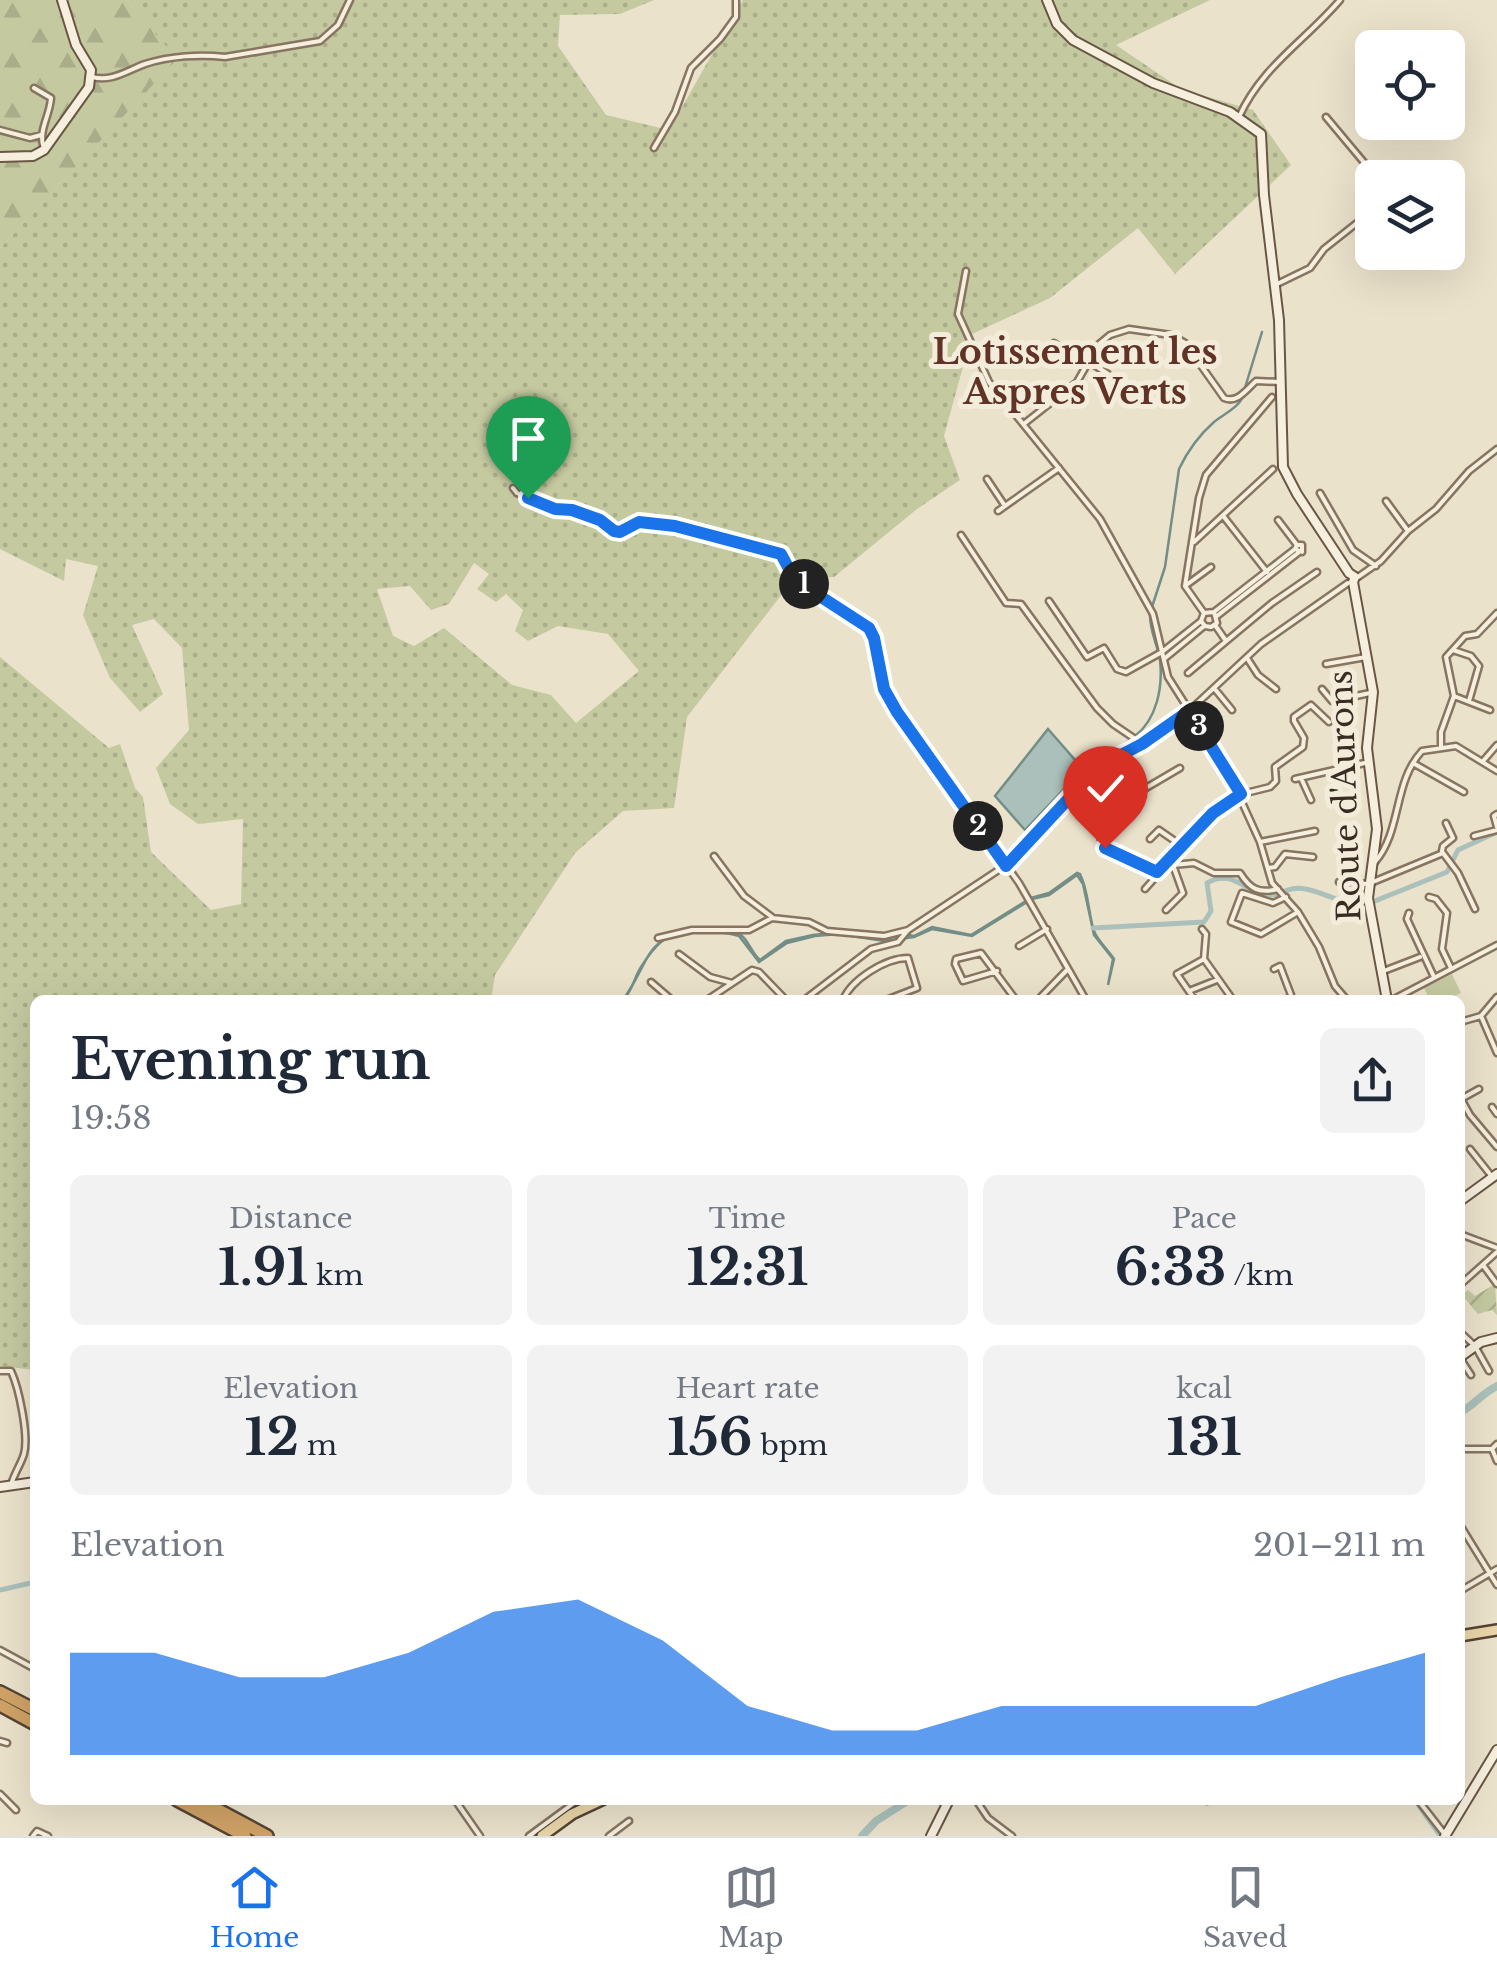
<!DOCTYPE html>
<meta charset="utf-8">
<style>
body{margin:0;font-family:"Libre Baskerville",serif;background:#f2f2f3;color:#1f2937;height:100vh;display:flex;flex-direction:column;font-size:38px;white-space:nowrap}
*{box-sizing:border-box;margin:0}
p{font-size:32px;color:#747a83}
.icon{flex:none;width:55px;height:55px;fill:none;stroke:currentColor;stroke-width:2;stroke-linecap:round;stroke-linejoin:round}
.map{position:relative;flex:1;overflow:hidden}
.sheet{position:absolute;left:30px;top:995px;width:1435px;height:810px;display:flex;flex-direction:column;background:#fff;border-radius:15px;box-shadow:0 10px 40px #0002}
.sheet>*{flex:none}
.fabs{position:absolute;left:1355px;top:30px;display:grid;gap:20px}
.fabs a{display:grid;place-items:center;width:110px;height:110px;border-radius:15px;background:#fff;box-shadow:0 10px 40px #0002;font-size:50px}
.pin{position:absolute;display:grid;place-items:center;width:85px;height:85px;color:#fff;margin:-102px -42px;border-radius:50% 50% 50% 0;rotate:-45deg;box-shadow:0 0 10px #0007}
.pin .icon{rotate:45deg}
.km{position:absolute;width:50px;height:50px;margin:-25px;border-radius:50%;background:#222;color:#fff;font-size:28px;line-height:50px;text-align:center}
.round{display:grid;place-items:center;flex:none;width:105px;height:105px;border-radius:15px;background:#f2f2f3}
.headline{display:flex;align-items:center;justify-content:space-between;height:170px;padding:0 40px}
h1{font-size:55px;font-weight:800;line-height:75px}
.figures{display:grid;grid-template-columns:repeat(3,1fr);gap:15px;height:170px;padding:10px 40px}
.figures div{display:grid;align-content:center;border-radius:15px;background:#f2f2f3;text-align:center}
.figures b{font-size:50px;font-weight:800}
.figures small{font-size:28px;font-weight:400}
.figures p{font-size:28px}
.chart{height:280px;padding:20px 40px}
.chart p{display:flex;justify-content:space-between}
.chart svg{width:100%;height:180px;margin-top:10px;fill:#1a73e8;opacity:.7}
.dock{display:flex;justify-content:space-around;align-items:center;height:140px;border-top:2px solid #e0e1e3;background:#fff;font-size:28px;color:#747a83}
.dock a{display:grid;justify-items:center;gap:5px}
.dock .active{color:#1a73e8}
.map>svg:first-child{display:block}
.grass{fill:url(#grass-dots);fill-rule:evenodd}
.forest{fill:url(#forest-firs)}
.garden{fill:url(#garden-furrows)}
.pitch{fill:#c4c9a0}
.water{fill:#abc0ba;stroke:#728e87;stroke-width:2.5}
.lines{fill:none;stroke-linecap:round;stroke-linejoin:round}
.stream{stroke:#728e87;stroke-width:2.5}
.canal{stroke:#abc0ba;stroke-width:5}
.river{stroke:#abc0ba;stroke-width:8}
.street-casing{stroke:#877561;stroke-width:9}
.secondary-casing{stroke:#695644;stroke-width:12}
.primary-casing{stroke:#554434;stroke-width:14}
.highway-casing{stroke:#554434;stroke-width:16}
.street{stroke:#f6efde;stroke-width:4}
.secondary{stroke:#f6efde;stroke-width:8}
.primary{stroke:#e9d5a8;stroke-width:9}
.highway{stroke:#d0a266;stroke-width:11}
.route-casing{stroke:#fff;stroke-width:20}
.route{stroke:#1a73e8;stroke-width:12}
.labels{text-anchor:middle;dominant-baseline:central;stroke-width:10;stroke-linejoin:round;paint-order:stroke}
.street-label{font-size:32px;fill:#392d23;stroke:#f3ecda}
.neighbourhood-label{font-size:35px;font-weight:bold;fill:#613326;stroke:#f3ecda}
</style>
<div class="map">
<svg width="1497" height="1836" viewBox="0 0 1497 1836">
<defs>
<pattern id="grass-dots" width="8" height="8" patternUnits="userSpaceOnUse" patternTransform="scale(2.5)"><rect width="8" height="8" fill="#c4c9a0"/><path d="M2 2h.1M6 6h.1" fill="none" stroke="#a9ad8a" stroke-width="1.8" stroke-linecap="round"/></pattern>
<pattern id="forest-firs" width="22" height="20" patternUnits="userSpaceOnUse" patternTransform="scale(2.5)"><rect width="22" height="20" fill="#c4c9a0"/><path d="M5 1l3.5 6h-7zM16 11l3.5 6h-7z" fill="#a9ad8a"/></pattern>
<pattern id="garden-furrows" width="10" height="10" patternUnits="userSpaceOnUse" patternTransform="scale(2.5)"><rect width="10" height="10" fill="#c4c9a0"/><path d="M-1 1l2-2M0 10L10 0M9 11l2-2" fill="none" stroke="#a9ad8a"/></pattern>
</defs>
<rect width="100%" height="100%" fill="#ebe2cb"/>
<path class="grass" d="M127 0H654L620 14 560 15 558 46 606 115 669 130 743 0H1210L1116 45 1181 89 1253 110 1291 165 1175 274 1138 228 1050 298 972 334 944 436 960 480 917 509 834 577 809 578 789 585 687 717 674 808 623 811 575 853 495 975 491 1000H35V1370L0 1366V657L109 748 120 744 135 788 143 797 151 852 211 910 241 904 243 819 198 824 170 804 156 768 189 730 182 648 154 619 132 625 163 694 140 712 110 678 83 615 98 566 66 559 64 581 0 549V248L176 59ZM474 563 489 574 477 589 496 602 506 594 523 610 515 631 528 641 558 626 608 634 639 671 576 723 551 695 512 685 444 628 414 646 393 636 377 589 410 586 431 610 449 604Z"/>
<path class="forest" d="M0 0H127L177 59 0 248Z"/>
<path class="garden" d="M1495 1284 1497 1315 1492 1310 1478 1314 1462 1295 1468 1290 1475 1296Z"/>
<path class="pitch" d="M1452 974 1461 993 1446 1000H1430L1424 988Z"/>
<path class="water" d="M1048 729 1083 769 1025 830 995 796Z
M1077 873 1080 874C1089 892 1088 913 1094 931 1097 940 1109 951 1114 959L1108 985 1113 959 1094 935 1083 884 1077 875 1049 895 1032 899 972 936 932 929 914 937 884 941 839 934 815 936 787 943 759 962 739 936C719 930 678 928 661 942 655 947 646 959 641 967 634 978 633 990 623 1000 653 958 643 931 709 932 719 932 731 929 741 935 749 941 752 954 760 960L786 941 813 935 840 932 883 939 903 934 914 936 932 927 971 935 1031 898 1049 893Z"/>
<g class="lines">
<path class="stream" d="M1244 391 1262 332
M1151 610 1165 567 1179 469C1188 450 1198 436 1214 422 1225 413 1239 408 1244 394
M1135 736C1157 719 1163 687 1160 660 1157 643 1149 630 1150 612
M1080 766 1095 762 1133 738"/>
<path class="canal" d="M1450 866 1458 850 1497 832
M1283 892C1304 882 1320 895 1340 900 1348 902 1358 901 1366 902
M1370 903 1447 872 1450 866
M1093 928 1204 922 1211 911 1207 883C1238 865 1249 904 1281 893
M0 1590 35 1582
M1415 1800 1439 1834"/>
<path class="river" d="M1460 1412C1470 1409 1482 1393 1497 1386
M862 1836 876 1821 909 1800"/>
<g class="street-casing">
<path id="street" d="M92 77C112 82 126 71 145 64 170 56 200 54 225 57L320 41 338 25 350 0
M34 88 51 98C50 115 39 129 43 145
M1239 117C1262 66 1305 41 1340 0
M1326 117 1377 178
M0 130 30 138 41 135
M654 148 675 112 691 68 720 39 736 17V0
M966 271 958 314 989 382 1100 519 1153 614 1168 677 1241 792
M1275 285 1310 268 1324 249 1372 211
M1054 343 1086 364
M1088 361 1108 374
M1025 423 1077 382 1098 345 1110 335 1129 329 1171 335 1185 343 1224 398C1237 404 1247 389 1256 381L1280 382
M987 479 1005 506
M513 488 517 493 555 509 572 510 600 520 614 531 621 532 639 522 675 526 781 555 795 580 869 628 874 639 884 689 897 711 1019 883 1086 1000
M1320 493 1353 550 1376 566
M1386 501 1408 531
M998 511 1059 468
M1224 517 1267 572
M1278 520 1297 545
M961 535 1006 603 1021 604 1097 708 1113 724 1141 743
M1194 542 1273 469
M1297 545H1302V552L1295 549Z
M1358 577 1381 561 1408 531 1436 509 1469 471 1497 449
M1185 586 1211 567
M1049 601 1087 657 1104 648 1117 669 1126 672 1162 652 1201 621
M1214 612 1217 623 1211 627 1205 626 1201 621 1204 613 1214 612 1295 549
M1204 613 1185 586 1199 498 1206 475 1272 397
M1217 616 1298 553
M1215 625 1226 641
M1453 650 1471 656 1479 666 1469 701
M1247 658 1258 675 1276 689
M1164 659 1203 627
M1326 664 1366 657
M1188 673 1272 603 1317 572
M1214 688 1232 710
M1322 689 1332 701 1370 693
M1454 696 1490 710
M1441 747V732L1454 696 1446 657 1465 636 1477 634 1497 613
M1484 760 1497 745
M1413 763 1464 792
M1110 769 1124 788
M1301 778 1311 800
M1295 779 1369 762
M1246 793 1270 787 1276 781 1275 767 1303 747 1304 738 1294 721V717L1311 705 1329 722
M1244 796 1240 798 1260 842 1272 883 1298 912 1319 947 1335 986 1347 1000
M1497 814 1494 816 1497 827
M1474 836 1497 830
M1150 839 1159 830 1182 846
M1260 842 1315 831
M1442 851 1443 846 1453 838 1446 823
M714 856 744 896 772 917
M1169 860 1173 865 1194 863 1214 873H1240C1250 889 1259 894 1278 889
M1375 862C1402 831 1393 782 1422 751L1456 746 1497 771
M1268 868 1275 867 1285 854 1313 857
M1157 872 1105 848C1090 825 1108 805 1124 788L1134 795 1180 768
M1339 882 1368 884 1443 853 1458 873 1475 909
M1145 889 1213 813 1241 794
M1286 897 1273 903 1242 893 1231 922 1261 934 1298 912
M1429 897 1436 899 1447 913 1442 949 1451 968
M1166 910 1183 893 1173 865
M1409 913 1407 919 1434 977
M1202 929 1206 934 1204 959 1233 1000
M658 938 692 930H749L772 918 809 922 827 931 884 936 908 930
M1019 946 1047 929
M679 954 710 977 732 983
M1274 969 1280 966 1291 995 1287 1000
M997 971 963 981 955 964 956 959 981 953 1016 1000
M1381 972 1420 957
M651 982 672 1000
M1189 991 1217 980
M707 1000 752 970 759 972 786 1000
M804 1000 871 949 898 942 908 930 1006 865 1098 767 1142 744 1189 711 1261 644 1348 583
M843 1000C851 980 885 958 908 958L917 988 886 1000
M1038 1000 1068 969
M1195 1000 1177 974 1204 959
M1392 1000 1497 945
M1481 1016 1497 1053
M1481 1016 1497 997
M1460 1022 1481 1016
M1460 1097 1470 1115 1497 1147
M1461 1099 1479 1089
M1492 1107 1497 1114
M1470 1149 1493 1178
M1460 1234 1497 1248
M1483 1265 1497 1284
M1460 1285 1497 1252
M1460 1332 1475 1346 1489 1371
M1460 1358 1471 1375
M0 1371H11C19 1388 29 1436 24 1454 21 1464 14 1474 11 1485
M1460 1449H1492L1497 1444
M1492 1449 1497 1461
M1460 1525 1497 1585
M1460 1591 1497 1569
M0 1650 35 1669
M0 1741 7 1743
M0 1794 16 1810
M455 1800 480 1836
M976 1800 988 1818 1012 1836
M1418 1800 1446 1836
M1207 1801 1208 1800
M33 1836 37 1831 48 1836
M529 1836 578 1800
M609 1836 629 1821"/>
</g>
<g class="secondary-casing">
<path id="secondary" d="M1047 0 1057 24 1073 40 1153 83 1230 112 1261 134 1264 195 1279 320 1283 467 1297 494 1349 573
M0 157 33 156 44 150 89 87 91 70 76 45 62 0
M1349 573 1355 577 1353 582 1373 692 1367 748 1377 829 1368 898 1387 1000
M1460 1201 1497 1174
M1460 1357 1481 1342 1497 1338
M0 1487 35 1482
M931 1836 949 1800
M1445 1836 1497 1750"/>
</g>
<g class="primary-casing">
<path id="primary" d="M1460 1636 1497 1630
M542 1836 572 1814 602 1800"/>
</g>
<g class="highway-casing">
<path id="highway" d="M0 1692 35 1710
M0 1705 35 1724
M177 1800 245 1836
M200 1800 267 1836"/>
</g>
<use href="#street" class="street"/>
<use href="#secondary" class="secondary"/>
<use href="#primary" class="primary"/>
<use href="#highway" class="highway"/>
</g>
<g class="lines">
<g class="route-casing">
<path id="route" d="M528 498 555 509 572 510 600 520 614 531 620 532 639 522 675 526 781 554 795 580 869 628 874 638 884 689 897 712 1006 866 1098 767 1142 744 1189 711 1241 794 1213 813 1157 872 1105 848"/>
</g>
<use href="#route" class="route"/>
</g>
<g class="labels">
<g class="street-label">
<text transform="translate(1345 796) rotate(-92)">Route d'Aurons</text>
</g>
<g class="neighbourhood-label">
<text x="1075" y="351">Lotissement les<tspan x="1075" dy="40">Aspres Verts</tspan></text>
</g>
</g>
</svg>
<div class="fabs">
<a><svg class="icon" aria-label="locate" viewBox="0 0 24 24"><circle cx="12" cy="12" r="6"/><path d="M12 2v4M12 18v4M2 12h4M18 12h4"/></svg></a>
<a><svg class="icon" aria-label="layers" viewBox="0 0 24 24"><path d="M12 4l9 5-9 5-9-5zM3 14l9 5 9-5"/></svg></a>
</div>
<div class="pin" style="left:528px;top:498px;background:#1e9e55"><svg class="icon" aria-label="arrive" viewBox="0 0 24 24"><path d="M6 21V4h12l-3 4 3 4H6"/></svg></div>
<div class="pin" style="left:1105px;top:848px;background:#d93025"><svg class="icon" aria-label="check" viewBox="0 0 24 24"><path d="M5 12l5 5 9-10"/></svg></div>
<b class="km" style="left:804px;top:584px">1</b>
<b class="km" style="left:978px;top:826px">2</b>
<b class="km" style="left:1199px;top:726px">3</b>
<section class="sheet">
<div class="headline"><div><h1>Evening run</h1><p>19:58</p></div><a class="round"><svg class="icon" aria-label="share" viewBox="0 0 24 24"><path d="M12 15V3M7 8l5-5 5 5M5 13v7h14v-7"/></svg></a></div>
<div class="figures">
<div><p>Distance</p><b>1.91<small> km</small></b></div>
<div><p>Time</p><b>12:31</b></div>
<div><p>Pace</p><b>6:33<small> /km</small></b></div>
</div>
<div class="figures">
<div><p>Elevation</p><b>12<small> m</small></b></div>
<div><p>Heart rate</p><b>156<small> bpm</small></b></div>
<div><p>kcal</p><b>131</b></div>
</div>
<div class="chart"><p><span>Elevation</span>201–211 m</p>
<svg viewBox="0 0 160 44" preserveAspectRatio="none"><path d="M0 44V19L10 19L20 25L30 25L40 19L50 9L60 6L70 16L80 32L90 38L100 38L110 32L120 32L130 32L140 32L150 25L160 19V44z"/></svg>
</div>
</section>
</div>
<nav class="dock">
<a class="active"><svg class="icon" aria-label="home" viewBox="0 0 24 24"><path d="M3 11l9-7 9 7M6 9v11h12V9"/></svg>Home</a>
<a><svg class="icon" aria-label="map" viewBox="0 0 24 24"><path d="M3 6l6-2 6 2 6-2v14l-6 2-6-2-6 2zM9 4v14M15 6v14"/></svg>Map</a>
<a><svg class="icon" aria-label="saved" viewBox="0 0 24 24"><path d="M7 4h10v16l-5-4-5 4z"/></svg>Saved</a>
</nav>
